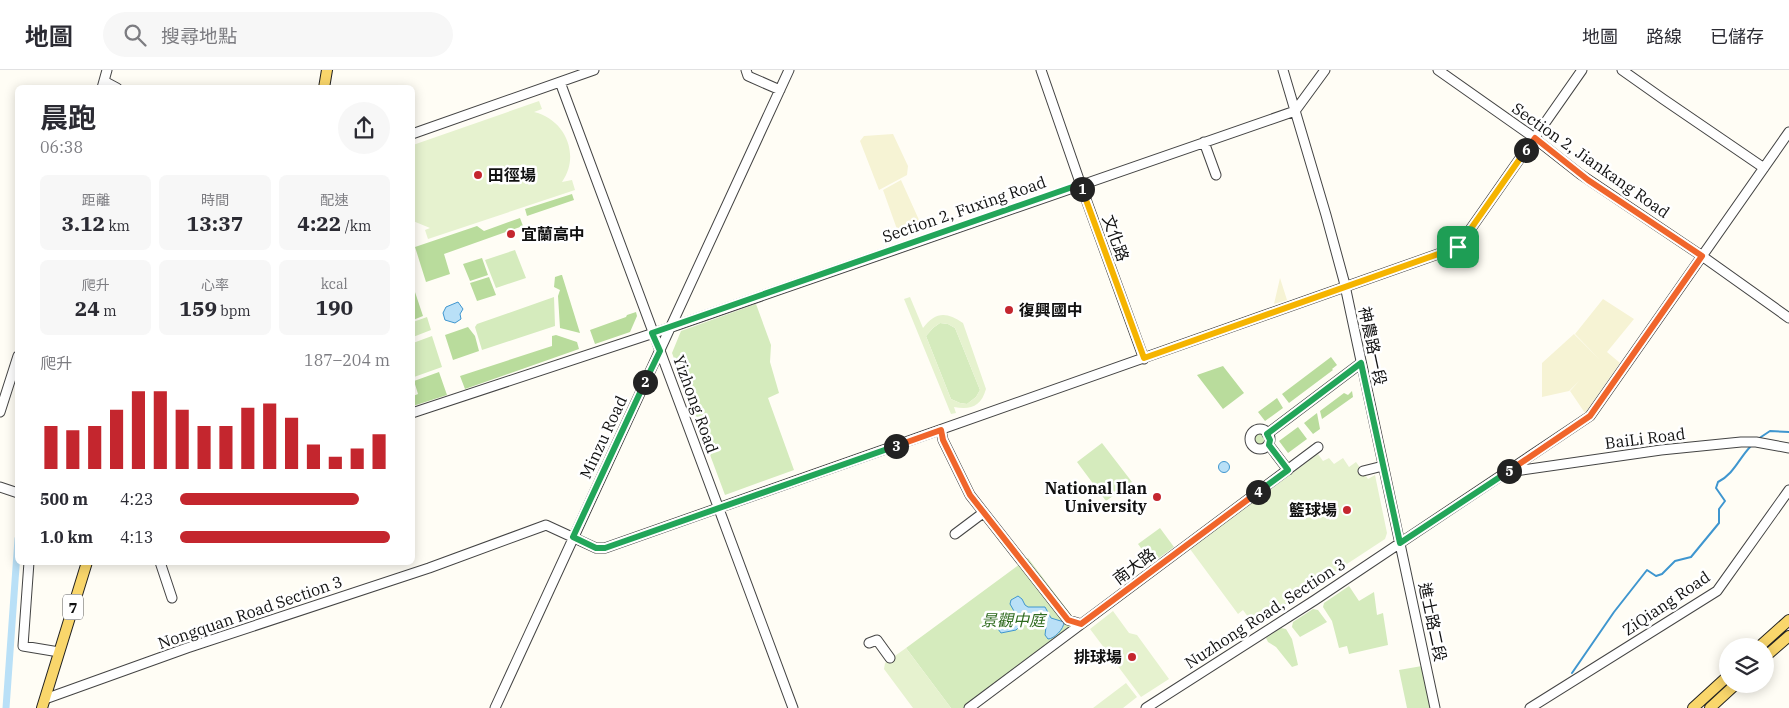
<!DOCTYPE html>
<html lang="zh-TW">
<meta charset="utf-8">
<style>
body{margin:0;font-family:"IBM Plex Serif","Noto Sans TC",serif;background:#f7f7f7;color:#2b2b33;height:100vh;display:flex;flex-direction:column;font-size:19px;white-space:nowrap}
*{box-sizing:border-box;margin:0}
p{font-size:16px;color:#7c7c81}
.icon{flex:none;width:28px;height:28px;fill:none;stroke:currentColor;stroke-width:2;stroke-linecap:round;stroke-linejoin:round}
.map{position:relative;flex:1;overflow:hidden}
.drawer{position:absolute;left:15px;top:15px;width:400px;height:480px;display:flex;flex-direction:column;background:#fff;border-radius:8px;box-shadow:0 2px 12px #0003}
.drawer>*{flex:none}
.tools{position:absolute;left:1719px;top:568px;display:grid;gap:10px}
.tools a{display:grid;place-items:center;width:55px;height:55px;border-radius:50%;background:#fff;box-shadow:0 2px 12px #0003;font-size:25px}
.pin{position:absolute;display:grid;place-items:center;width:42px;height:42px;color:#fff;margin:-21px;border-radius:10px;box-shadow:0 2px 8px #0006}
.km{position:absolute;width:25px;height:25px;margin:-12px;border-radius:50%;background:#222;color:#fff;font-size:14px;line-height:25px;text-align:center}
.round{display:grid;place-items:center;flex:none;width:52px;height:52px;border-radius:26px;background:#f7f7f7}
.summary{display:flex;align-items:center;justify-content:space-between;height:85px;padding:0 25px}
h1{font-size:28px;font-weight:700;line-height:38px}
.metrics{display:grid;grid-template-columns:repeat(3,1fr);gap:8px;height:85px;padding:5px 25px}
.metrics div{display:grid;align-content:center;border-radius:8px;background:#f7f7f7;text-align:center}
.metrics b{font-size:21px;font-weight:700}
.metrics small{font-size:14px;font-weight:400}
.metrics p{font-size:14px}
.chart{height:140px;padding:10px 25px}
.chart p{display:flex;justify-content:space-between}
.chart svg{width:100%;height:90px;margin-top:5px;stroke:#c4262e;stroke-width:6}
ul{padding:0 25px;list-style:none;font-size:16px}
li{display:grid;grid-template-columns:80px 60px 1fr;align-items:center;height:38px}
li i{height:12px;border-radius:6px;background:#c4262e}
header{display:flex;align-items:center;gap:30px;box-sizing:border-box;height:70px;padding:0 25px;background:#fff;border-bottom:1px solid #e1e1e2}
header strong{font-size:24px}
nav{display:flex;gap:28px;margin-inline-start:auto;font-size:18px}
.search{width:350px;height:45px;background:#f7f7f7;display:flex;align-items:center;gap:12px;box-sizing:border-box;padding:0 18px;border-radius:28px;color:#7c7c81;font-size:19px}
.map>svg:first-child{display:block}
.farmland{fill:#f6f3d4}
.green{fill:#d5ebbd}
.forest{fill:#b9dc9c}
.pitch{fill:#e6f2cf;fill-rule:evenodd}
.water{fill:#b9e0f7;stroke:#3f96cf}
.lines{fill:none;stroke-linecap:round;stroke-linejoin:round}
.stream{stroke:#3f96cf;stroke-width:2}
.canal{stroke:#b9e0f7;stroke-width:7}
.minor-casing{stroke:#444;stroke-width:11}
.major-casing{stroke:#222;stroke-width:12}
.minor{stroke:#fff;stroke-width:9}
.major{stroke:#f9d66b;stroke-width:10}
.split-1-casing{stroke:#fff;stroke-width:10}
.split-2-casing{stroke:#fff;stroke-width:10}
.split-3-casing{stroke:#fff;stroke-width:10}
.split-4-casing{stroke:#fff;stroke-width:10}
.split-5-casing{stroke:#fff;stroke-width:10}
.split-6-casing{stroke:#fff;stroke-width:10}
.split-7-casing{stroke:#fff;stroke-width:10}
.split-1{stroke:#f5b400;stroke-width:6}
.split-2{stroke:#22a559;stroke-width:6}
.split-3{stroke:#22a559;stroke-width:6}
.split-4{stroke:#f0652b;stroke-width:6}
.split-5{stroke:#22a559;stroke-width:6}
.split-6{stroke:#f0652b;stroke-width:6}
.split-7{stroke:#f5b400;stroke-width:6}
.poi-dot{fill:#c4262e;stroke:#fff;stroke-width:2}
.labels{text-anchor:middle;dominant-baseline:central;stroke-width:5;stroke-linejoin:round;paint-order:stroke}
.shield{fill:#fff;stroke:#585858;stroke-width:1}
.shield-label{font-size:15px;font-weight:bold;fill:#111}
.street-label{font-size:16px;fill:#111;stroke:#fff}
.poi-label{font-size:16px;font-weight:bold;fill:#111;stroke:#fff;text-anchor:start}
.park-label{font-size:16px;font-style:italic;fill:#2f6b1f;stroke:#fff}
</style>
<header>
<strong>地圖</strong>
<div class="search"><svg class="icon" aria-label="search" viewBox="0 0 24 24"><circle cx="10" cy="10" r="6"/><path d="M15 15l6 6"/></svg>搜尋地點</div>
<nav><a>地圖</a><a>路線</a><a>已儲存</a></nav>
</header>
<div class="map">
<svg width="1789" height="638" viewBox="0 0 1789 638">
<rect width="100%" height="100%" fill="#fffdf5"/>
<path class="farmland" d="M893 64 908 96 907 105 879 120 860 71 864 66Z
M901 110 924 161 904 167 902 160 898 162 883 120Z
M1280 208 1287 230 1274 234Z
M1603 229 1634 249 1607 282 1620 293 1585 343 1570 321 1580 310 1569 321 1542 327V293L1574 264 1600 290 1575 264Z"/>
<path class="green" d="M515 180 526 208 496 218 485 190Z
M554 227 555 256 482 280 475 257 477 254Z
M756 234 771 275 770 292 779 323 768 328 794 400 725 425 672 283 681 261Z
M427 247 431 260 413 267V252Z
M940 253 948 254 955 258 980 320 976 327 967 334 960 333 951 329 926 266 933 258Z
M432 266 442 297 414 307 412 303 413 273Z
M1254.5 369a5.5 5.5 0 1 1 11 0a5.5 5.5 0 1 1-11 0Z
M1102 373 1132 412 1106 431 1077 392Z
M1160 458 1174 477 1152 493 1138 474Z
M1028 488 1078 554 965 638H951L906 578Z
M1349 516 1359 531 1374 522 1377 545 1383 543 1388 575 1349 584 1347 576 1339 578 1332 551 1323 537 1324 533Z
M1313 539 1318 540 1327 552 1300 567 1292 557 1293 552Z
M1281 558 1286 559 1292 569 1298 595 1292 597 1276 577 1268 572 1266 568Z
M1422 596 1430 638H1407L1399 600Z"/>
<path class="forest" d="M572 124 574 130 527 146 525 139Z
M520 148 523 156 444 184 450 204 426 212 415 177 477 156 484 161Z
M482 188 488 205 470 211 463 194Z
M561 205H562L580 263 560 258 558 226 560 220 554 217 555 207Z
M489 207 496 225 477 231 470 213Z
M413 219H414L423 246 413 250Z
M636 242 637 246 630 262 595 274 590 260 626 247 627 245Z
M468 257 475 266 479 281 453 290 445 265Z
M556 265 577 272 579 279 465 319 460 306 552 276V266Z
M1331 287 1337 295 1332 299 1333 300 1289 333 1282 324Z
M1223 296 1244 323 1223 339 1197 305Z
M439 302 447 325 413 336V326L418 324 414 311Z
M1352 321 1353 327 1322 349 1320 341 1344 323 1348 325Z
M1277 328 1283 338 1265 351 1258 342Z
M1317 343 1320 359 1313 364 1304 353Z
M1298 357 1307 369 1288 383 1279 371Z"/>
<path class="pitch" d="M539 31 542 39 534 42C565 49 581 85 562 112L572 110 575 120 428 169 425 160 430 158 413 151V75Z
M910 227 923 258C935 242 946 241 963 253L986 319C981 337 970 340 954 337L956 343 951 344 904 229ZM940 253 948 254 955 258 980 320 976 327 967 334 960 333 951 329 926 266 933 258Z
M1318 384 1323 391 1329 388 1334 394 1343 388 1349 397 1356 392 1368 409 1375 405 1387 463 1385 469 1254 555 1243 540 1238 544 1190 479Z
M1113 541 1129 563 1137 565 1169 609 1141 627 1090 559Z
M906 578 951 638H913L884 599 885 593Z
M1126 613 1137 627 1123 638H1093Z"/>
<path class="water" d="M458 232 463 239 460 244 461 249 455 253 445 250 443 243 446 237Z
M1218.5 397a5.5 5.5 0 1 1 11 0a5.5 5.5 0 1 1-11 0Z
M1018 526 1022 529 1025 535 1028 537H1045L1051 548 1064 552C1064 559 1054 569 1048 569L1045 565 1046 557C1038 554 1033 549 1024 548L1019 552V557L1016 560 1001 563 998 559 1014 541 1010 534 1011 530Z"/>
<g class="lines">
<path class="stream" d="M1758 369 1770 361 1789 362
M1572 603 1614 542 1647 500 1656 506 1662 504 1675 491 1691 487 1719 453V439L1725 431 1716 418 1718 412C1734 404 1739 388 1751 376"/>
<path class="canal" d="M6 638 18 469"/>
<g class="minor-casing">
<path id="minor" d="M746 0 748 6 780 20
M1041 0 1083 121 1144 289
M1283 0 1326 145 1344 211 1435 638
M1438 0 1529 64 1580 104 1702 186 1789 248
M1622 0 1663 29 1764 98
M104 11 117 18
M560 12 793 638
M102 18 107 0
M1295 41 1325 0
M412 64 594 0
M1204 72 1216 105
M0 342 18 286
M412 343 672 257 1295 41
M1250 369a10 10 0 1 1 20 0a10 10 0 1 1-20 0Z
M941 360 943 370 970 425 1068 550 1081 554
M1267 364 1361 293
M1269 375 1288 400
M1363 401 1383 396
M1508 402 1661 380 1741 372H1756L1789 378
M0 417 18 423
M955 464 983 443
M29 492 23 576 59 582
M160 492 172 528
M869 573 877 570 890 588
M45 629 187 578 429 498 546 455 596 478H605L1458 177 1582 0
M495 638 789 0
M969 638 1318 377
M1146 638 1315 530 1590 346 1789 62
M1530 638 1717 521 1789 420"/>
</g>
<g class="major-casing">
<path id="major" d="M324 18 327 0
M1760 576 1789 550
M1765 587 1789 566
M42 638 87 492
M1693 638 1728 606
M1710 638 1736 614"/>
</g>
<use href="#minor" class="minor"/>
<use href="#major" class="major"/>
</g>
<g class="lines">
<g class="split-1-casing">
<path id="split-1" d="M1082 119 1144 288 1458 177"/>
</g>
<g class="split-2-casing">
<path id="split-2" d="M645 312 660 281 652 263 1081 114 1082 119"/>
</g>
<g class="split-3-casing">
<path id="split-3" d="M645 312 573 467 596 478H605L896 376"/>
</g>
<g class="split-4-casing">
<path id="split-4" d="M896 376 941 360 943 370 970 425 1068 550 1081 554 1258 422"/>
</g>
<g class="split-5-casing">
<path id="split-5" d="M1258 422 1288 400 1269 375 1270 370 1267 364 1361 293 1400 473 1509 401"/>
</g>
<g class="split-6-casing">
<path id="split-6" d="M1509 401 1590 346 1702 186 1588 110 1535 68 1526 80"/>
</g>
<g class="split-7-casing">
<path id="split-7" d="M1458 177 1526 80"/>
</g>
<use href="#split-1" class="split-1"/>
<use href="#split-2" class="split-2"/>
<use href="#split-3" class="split-3"/>
<use href="#split-4" class="split-4"/>
<use href="#split-5" class="split-5"/>
<use href="#split-6" class="split-6"/>
<use href="#split-7" class="split-7"/>
</g>
<g class="poi-dot">
<circle cx="478" cy="105" r="5"/>
<circle cx="511" cy="164" r="5"/>
<circle cx="1009" cy="240" r="5"/>
<circle cx="1157" cy="427" r="5"/>
<circle cx="1347" cy="440" r="5"/>
<circle cx="1132" cy="587" r="5"/>
</g>
<g class="labels">
<rect class="shield" x="63" y="524.5" width="20" height="25" rx="4"/>
<g class="shield-label">
<text x="73" y="537">7</text>
</g>
<g class="street-label">
<text transform="translate(1591 90) rotate(35)">Section 2, Jiankang Road</text>
<text transform="translate(964 139) rotate(-19)">Section 2, Fuxing Road</text>
<text transform="translate(1116 168) rotate(70)">文化路</text>
<text transform="translate(1373 276) rotate(78)">神農路一段</text>
<text transform="translate(696 334) rotate(70)">Yizhong Road</text>
<text transform="translate(603 367) rotate(-65)">Minzu Road</text>
<text transform="translate(1645 368) rotate(-7)">BaiLi Road</text>
<text transform="translate(1134 496) rotate(-37)">南大路</text>
<text transform="translate(1666 533) rotate(-34)">ZiQiang Road</text>
<text transform="translate(250 542) rotate(-19)">Nongquan Road Section 3</text>
<text transform="translate(1265 543) rotate(-33)">Nuzhong Road, Section 3</text>
<text transform="translate(1433 552) rotate(78)">進士路二段</text>
</g>
<g class="poi-label">
<text x="488" y="105">田徑場</text>
<text x="521" y="164">宜蘭高中</text>
<text x="1019" y="240">復興國中</text>
<text x="1147" y="418" text-anchor="end">National Ilan<tspan x="1147" dy="18">University</tspan></text>
<text x="1337" y="440" text-anchor="end">籃球場</text>
<text x="1122" y="587" text-anchor="end">排球場</text>
</g>
<g class="park-label">
<text x="1013" y="550">景觀中庭</text>
</g>
</g>
</svg>
<div class="tools">
<a><svg class="icon" aria-label="layers" viewBox="0 0 24 24"><path d="M12 4l9 5-9 5-9-5zM3 14l9 5 9-5"/></svg></a>
</div>
<div class="pin" style="left:1458px;top:177px;background:#1e9e55"><svg class="icon" aria-label="arrive" viewBox="0 0 24 24"><path d="M6 21V4h12l-3 4 3 4H6"/></svg></div>
<b class="km" style="left:1082px;top:119px">1</b>
<b class="km" style="left:645px;top:312px">2</b>
<b class="km" style="left:896px;top:376px">3</b>
<b class="km" style="left:1258px;top:422px">4</b>
<b class="km" style="left:1509px;top:401px">5</b>
<b class="km" style="left:1526px;top:80px">6</b>
<section class="drawer">
<div class="summary"><div><h1>晨跑</h1><p>06:38</p></div><a class="round"><svg class="icon" aria-label="share" viewBox="0 0 24 24"><path d="M12 15V3M7 8l5-5 5 5M5 13v7h14v-7"/></svg></a></div>
<div class="metrics">
<div><p>距離</p><b>3.12<small> km</small></b></div>
<div><p>時間</p><b>13:37</b></div>
<div><p>配速</p><b>4:22<small> /km</small></b></div>
</div>
<div class="metrics">
<div><p>爬升</p><b>24<small> m</small></b></div>
<div><p>心率</p><b>159<small> bpm</small></b></div>
<div><p>kcal</p><b>190</b></div>
</div>
<div class="chart"><p><span>爬升</span>187–204 m</p>
<svg viewBox="0 0 160 44" preserveAspectRatio="none"><path d="M5 44V23M15 44V25M25 44V23M35 44V15M45 44V6M55 44V6M65 44V15M75 44V23M85 44V23M95 44V14M105 44V12M115 44V19M125 44V32M135 44V38M145 44V34M155 44V27"/></svg>
</div>
<ul>
<li><b>500 m</b>4:23<i style="width:85%"></i></li>
<li><b>1.0 km</b>4:13<i style="width:100%"></i></li>
</ul>
</section>
</div>
